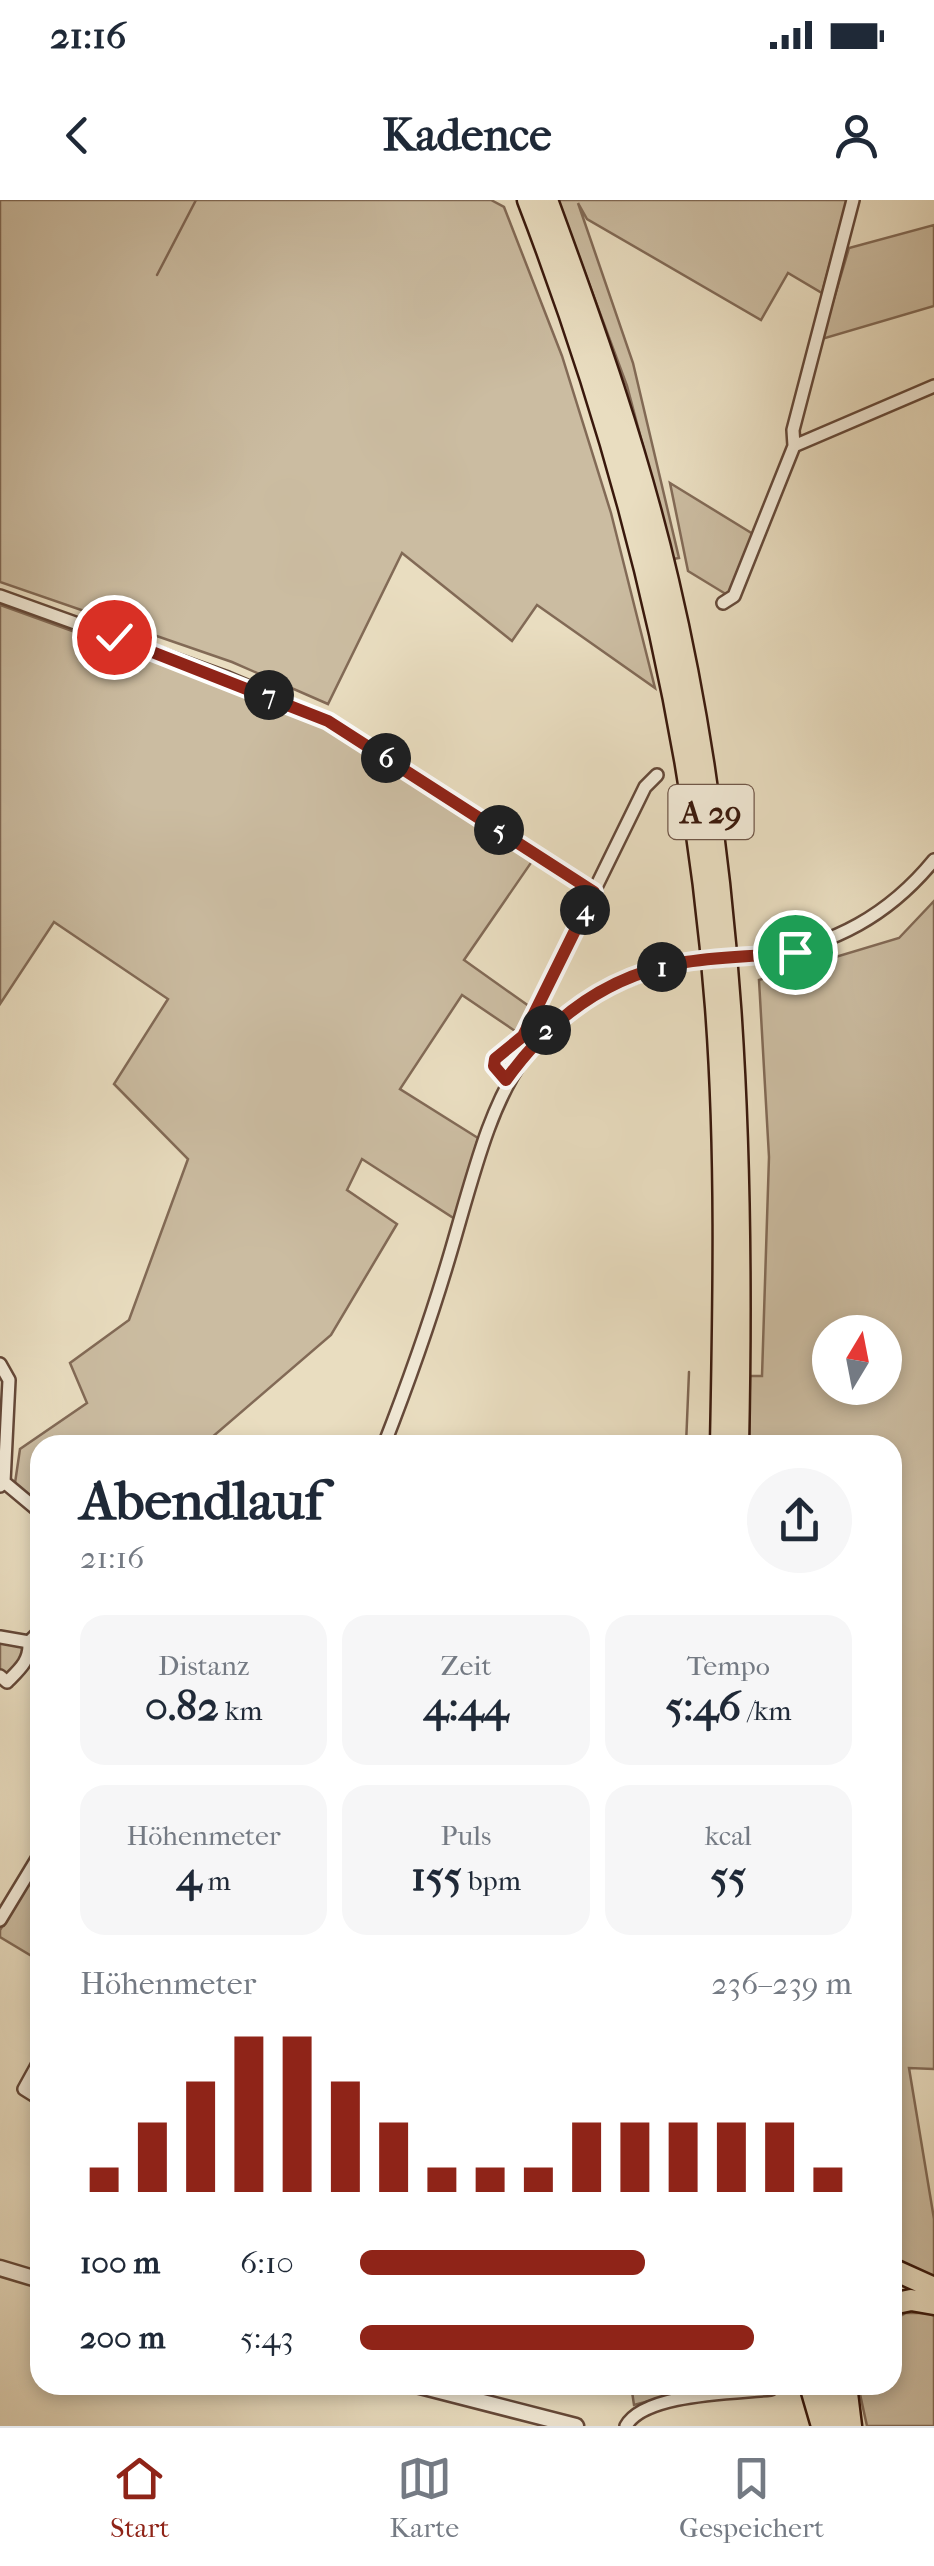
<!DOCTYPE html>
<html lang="de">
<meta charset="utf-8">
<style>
body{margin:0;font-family:"IM FELL French Canon",serif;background:#f6f6f7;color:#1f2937;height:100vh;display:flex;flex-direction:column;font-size:38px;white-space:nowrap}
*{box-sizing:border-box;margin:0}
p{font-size:32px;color:#747a83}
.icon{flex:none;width:55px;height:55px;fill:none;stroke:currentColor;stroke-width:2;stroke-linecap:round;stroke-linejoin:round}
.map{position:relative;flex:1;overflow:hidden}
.sheet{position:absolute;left:30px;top:1235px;width:872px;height:960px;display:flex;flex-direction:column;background:#fff;border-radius:30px;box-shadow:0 5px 15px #0003}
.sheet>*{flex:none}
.needle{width:65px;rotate:10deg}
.tools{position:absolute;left:812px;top:1115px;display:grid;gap:20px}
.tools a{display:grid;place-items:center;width:90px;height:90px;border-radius:50%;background:#fff;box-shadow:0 5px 15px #0003;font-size:50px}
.pin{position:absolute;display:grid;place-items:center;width:85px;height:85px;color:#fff;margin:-42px;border:5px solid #fff;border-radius:50%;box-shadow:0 2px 10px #0007}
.km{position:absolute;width:50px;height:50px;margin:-25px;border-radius:50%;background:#222;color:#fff;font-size:28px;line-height:50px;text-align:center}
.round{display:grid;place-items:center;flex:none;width:105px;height:105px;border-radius:52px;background:#f6f6f7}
.head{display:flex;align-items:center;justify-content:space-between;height:170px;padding:0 50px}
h1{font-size:55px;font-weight:800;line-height:75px}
.figures{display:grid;grid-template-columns:repeat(3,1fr);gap:15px;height:170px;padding:10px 50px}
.figures div{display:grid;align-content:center;border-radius:25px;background:#f6f6f7;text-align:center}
.figures b{font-size:42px;font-weight:800}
.figures small{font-size:28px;font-weight:400}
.figures p{font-size:28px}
.chart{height:280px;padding:20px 50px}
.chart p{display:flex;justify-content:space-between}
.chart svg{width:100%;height:180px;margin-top:10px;stroke:#8f2418;stroke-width:6}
ul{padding:0 50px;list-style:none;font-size:32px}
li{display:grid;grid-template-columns:160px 120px 1fr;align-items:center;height:75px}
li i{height:25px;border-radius:12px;background:#8f2418}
.status{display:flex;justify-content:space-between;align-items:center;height:70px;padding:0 50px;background:#fff;direction:ltr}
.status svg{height:28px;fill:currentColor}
header{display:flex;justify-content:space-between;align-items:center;height:130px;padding:0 50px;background:#fff;font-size:45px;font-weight:800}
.dock{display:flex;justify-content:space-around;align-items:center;height:140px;border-top:2px solid #e0e1e3;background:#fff;font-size:28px;color:#747a83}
.dock a{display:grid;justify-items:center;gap:5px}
.dock .on{color:#8f2418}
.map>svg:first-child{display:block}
.green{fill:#cbbca1;stroke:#826a56;stroke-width:2.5;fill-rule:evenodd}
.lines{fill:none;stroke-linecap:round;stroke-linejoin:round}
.stream{stroke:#7f6653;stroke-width:2.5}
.minor-casing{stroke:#654939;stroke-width:16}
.tertiary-casing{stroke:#654939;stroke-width:19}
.motorway-casing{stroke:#39180c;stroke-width:25}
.minor{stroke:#f1e9d6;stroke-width:11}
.tertiary{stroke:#f1e9d6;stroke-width:14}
.motorway{stroke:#e9ddc0;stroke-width:20}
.minor-bridge-casing{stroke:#654939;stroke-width:16;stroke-linecap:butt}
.minor-bridge{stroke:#f1e9d6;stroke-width:11}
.route-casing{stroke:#fff;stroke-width:20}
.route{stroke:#8f2418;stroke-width:12}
.labels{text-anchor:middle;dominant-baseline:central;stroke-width:9;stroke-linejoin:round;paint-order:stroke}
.shield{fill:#f1e9d6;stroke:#705749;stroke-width:2.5}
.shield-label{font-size:32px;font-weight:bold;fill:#39180c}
</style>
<div class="status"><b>21:16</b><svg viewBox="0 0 49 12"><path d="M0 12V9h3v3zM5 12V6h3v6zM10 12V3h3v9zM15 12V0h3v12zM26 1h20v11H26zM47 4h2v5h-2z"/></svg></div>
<header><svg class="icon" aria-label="back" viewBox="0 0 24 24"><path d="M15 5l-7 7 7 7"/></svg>Kadence<svg class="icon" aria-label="person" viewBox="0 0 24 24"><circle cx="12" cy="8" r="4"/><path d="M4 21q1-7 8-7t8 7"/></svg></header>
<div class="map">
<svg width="934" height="2226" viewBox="0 0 934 2226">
<rect width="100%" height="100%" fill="#e9ddc0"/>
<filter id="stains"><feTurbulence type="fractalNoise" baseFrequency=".002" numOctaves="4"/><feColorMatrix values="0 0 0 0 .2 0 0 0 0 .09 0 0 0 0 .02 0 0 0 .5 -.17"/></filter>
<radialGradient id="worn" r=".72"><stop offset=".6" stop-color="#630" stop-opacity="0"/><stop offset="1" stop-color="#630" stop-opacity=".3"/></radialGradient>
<path class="green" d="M0 0H491L504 7 562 156 611 313 655 488 537 405 512 441 402 353 328 504 232 462 0 382Z
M558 0H847L822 93 788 73 761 120 587 19 578 3 633 163 679 358 673 359 627 186Z
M934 25V106L822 139 849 48Z
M670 283 753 334 729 396 688 371Z
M0 405 299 513 535 657 464 760 533 809 521 835 462 795 400 889 478 938 455 1019 362 959 347 990 397 1024 331 1135 203 1245H40V1305L15 1283 20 1249 87 1203 70 1163 129 1120 188 959 114 884 168 799 54 722 0 804Z
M934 701V1869L909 1868 934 2019V2079L893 2061 892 1245H749L750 1176H762L769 957 759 780 899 738ZM830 1132H885V1188H830Z
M0 1441 26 1445 24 1458 9 1475 0 1472Z
M40 1665V1761L0 1737V1730Z
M906 2113H934V2226H867L858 2185H892L893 2120Z
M631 2185H682L683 2192 634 2205Z"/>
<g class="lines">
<path class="stream" d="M157 75 196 0
M686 1245 689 1172"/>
<g class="minor-casing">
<path id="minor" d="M794 246 793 230 853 0
M0 396 228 478 329 521 594 692
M723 403 734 396 794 246 934 186
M764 756C834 745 889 715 934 660
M506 880 494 867 495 859 523 836 645 587 657 575
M0 1164 9 1180 4 1282
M384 1245C409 1181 432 1116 451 1051 495 900 510 806 680 763
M0 1286 4 1282 40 1312
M0 1437 29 1442
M0 1476 7 1482C20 1469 30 1461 29 1442L40 1431
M0 1720 40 1654
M40 1860 24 1889 40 1899
M626 2226C644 2193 735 2193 771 2189"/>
</g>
<g class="tertiary-casing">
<path id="tertiary" d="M0 2068 40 2080
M416 2185 576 2226"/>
</g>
<g class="motorway-casing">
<path id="motorway" d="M528 0C628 260 695 528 716 807 727 952 724 1099 721 1245
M547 0C593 125 638 251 668 381 735 666 744 954 738 1245
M892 2069 934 2088
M892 2104 911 2100 934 2104
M810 2185 822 2226
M828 2185 840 2226
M846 2185 851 2226"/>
</g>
<use href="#minor" class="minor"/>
<use href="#tertiary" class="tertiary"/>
<use href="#motorway" class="motorway"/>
<g class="minor-bridge-casing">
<path id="minor-bridge" d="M680 763 764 756"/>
</g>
<use href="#minor-bridge" class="minor-bridge"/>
</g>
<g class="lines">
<g class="route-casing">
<path id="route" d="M114 437 328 521 594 692 523 836 495 859 494 866 506 880C549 820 606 776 680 763 718 756 757 757 795 752"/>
</g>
<use href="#route" class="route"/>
</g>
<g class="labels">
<rect class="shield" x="668.5" y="585" width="85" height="54" rx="8"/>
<g class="shield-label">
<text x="711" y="612">A 29</text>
</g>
</g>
<rect width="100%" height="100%" filter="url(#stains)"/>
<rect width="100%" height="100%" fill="url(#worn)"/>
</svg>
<div class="tools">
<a><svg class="needle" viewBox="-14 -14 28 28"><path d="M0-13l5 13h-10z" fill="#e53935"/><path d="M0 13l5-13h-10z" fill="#747a83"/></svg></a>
</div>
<div class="pin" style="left:795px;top:752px;background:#1e9e55"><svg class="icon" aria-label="arrive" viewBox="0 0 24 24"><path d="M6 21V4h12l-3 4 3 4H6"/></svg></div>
<div class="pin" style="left:114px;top:437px;background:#d93025"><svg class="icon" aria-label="check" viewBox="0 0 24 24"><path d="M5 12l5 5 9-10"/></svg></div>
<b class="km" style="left:662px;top:767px">1</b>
<b class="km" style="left:546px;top:830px">2</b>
<b class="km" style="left:585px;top:710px">4</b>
<b class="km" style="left:499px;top:630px">5</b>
<b class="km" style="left:386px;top:558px">6</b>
<b class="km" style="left:269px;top:495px">7</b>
<section class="sheet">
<div class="head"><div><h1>Abendlauf</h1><p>21:16</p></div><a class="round"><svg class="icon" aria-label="share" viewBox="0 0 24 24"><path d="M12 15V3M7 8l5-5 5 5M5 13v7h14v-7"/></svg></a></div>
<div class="figures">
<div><p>Distanz</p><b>0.82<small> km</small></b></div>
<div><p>Zeit</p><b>4:44</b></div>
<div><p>Tempo</p><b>5:46<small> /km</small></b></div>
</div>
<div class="figures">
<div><p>Höhenmeter</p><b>4<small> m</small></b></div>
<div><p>Puls</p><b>155<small> bpm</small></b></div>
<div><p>kcal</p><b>55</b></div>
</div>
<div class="chart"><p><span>Höhenmeter</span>236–239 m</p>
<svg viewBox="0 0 160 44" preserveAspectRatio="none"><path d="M5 44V38M15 44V27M25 44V17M35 44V6M45 44V6M55 44V17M65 44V27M75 44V38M85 44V38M95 44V38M105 44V27M115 44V27M125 44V27M135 44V27M145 44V27M155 44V38"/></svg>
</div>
<ul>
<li><b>100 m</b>6:10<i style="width:58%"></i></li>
<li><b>200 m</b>5:43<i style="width:80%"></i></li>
</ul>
</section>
</div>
<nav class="dock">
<a class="on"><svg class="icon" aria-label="home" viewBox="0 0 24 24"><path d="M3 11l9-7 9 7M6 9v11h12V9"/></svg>Start</a>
<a><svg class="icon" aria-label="map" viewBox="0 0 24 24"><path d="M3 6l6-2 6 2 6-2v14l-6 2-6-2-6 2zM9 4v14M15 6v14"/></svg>Karte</a>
<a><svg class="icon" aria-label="saved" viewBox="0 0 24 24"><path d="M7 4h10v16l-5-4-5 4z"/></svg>Gespeichert</a>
</nav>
